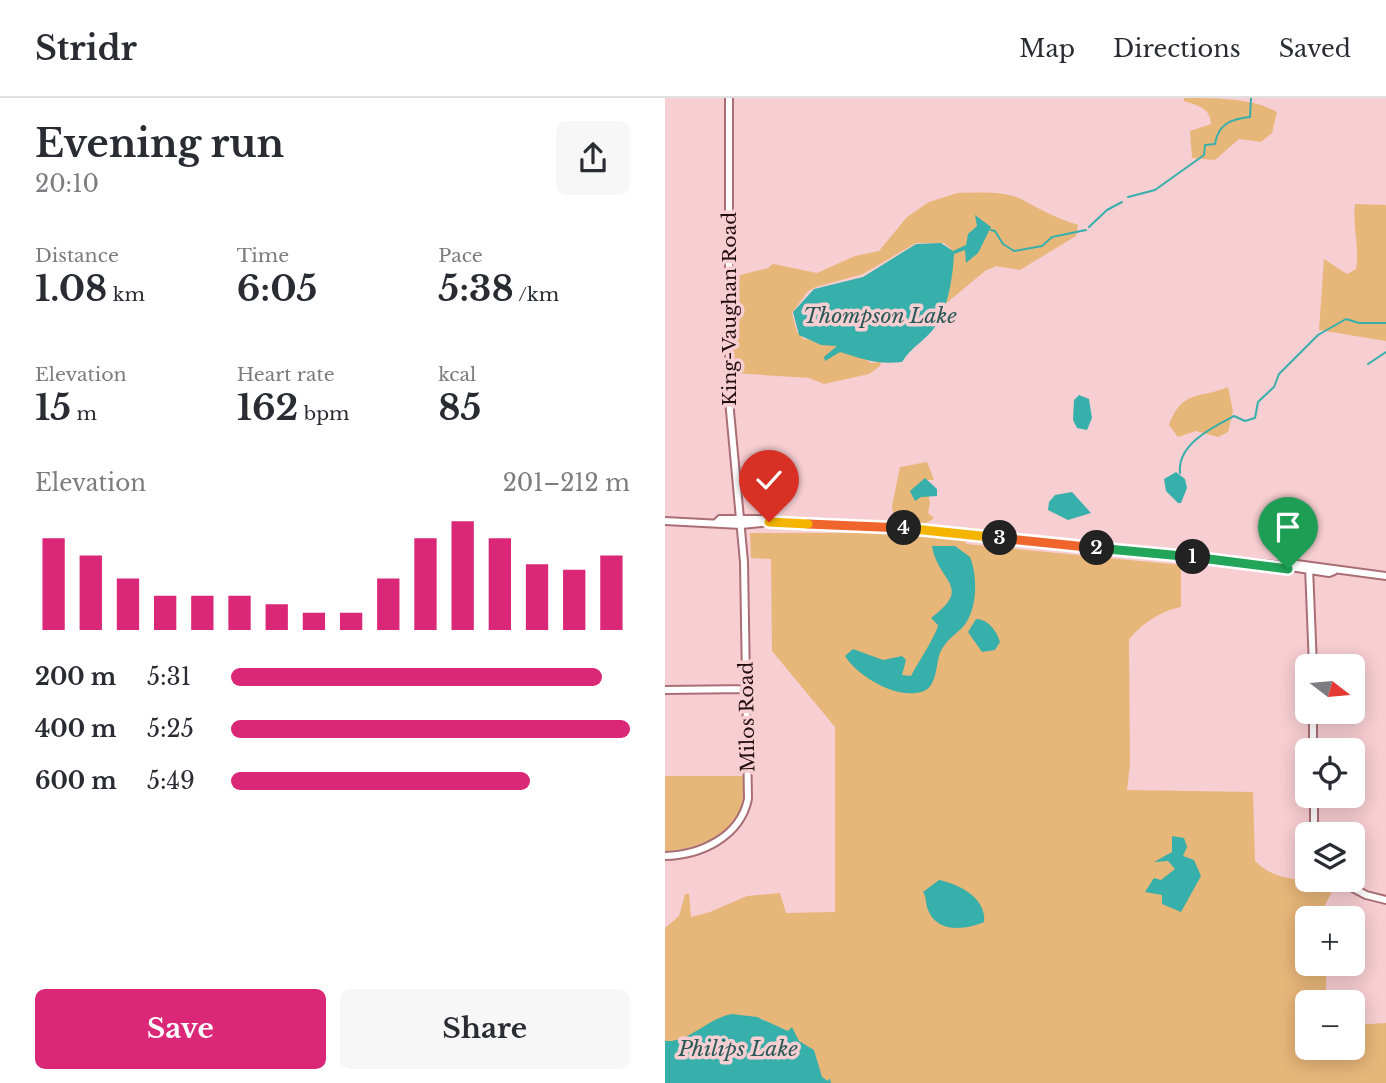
<!DOCTYPE html>
<meta charset="utf-8">
<style>
body{margin:0;font-family:"Libre Baskerville",serif;background:#f7f7f7;color:#2b2b33;height:100vh;display:flex;flex-direction:column;font-size:26px;white-space:nowrap}
*{box-sizing:border-box;margin:0}
p{font-size:23px;color:#7c7c81}
.icon{flex:none;width:38px;height:38px;fill:none;stroke:currentColor;stroke-width:2;stroke-linecap:round;stroke-linejoin:round}
.map{position:relative;flex:1;overflow:hidden}
.details{display:flex;flex-direction:column;background:#fff;width:665px}
.details>*{flex:none}
.needle{width:46px;rotate:106deg}
.tools{position:absolute;left:630px;top:556px;display:grid;gap:14px}
.tools a{display:grid;place-items:center;width:70px;height:70px;border-radius:10px;background:#fff;box-shadow:0 4px 18px #0003;font-size:35px}
.pin{position:absolute;display:grid;place-items:center;width:60px;height:60px;color:#fff;margin:-72px -30px;border-radius:50% 50% 50% 0;rotate:-45deg;box-shadow:0 0 7px #0007}
.pin .icon{rotate:45deg}
.km{position:absolute;width:35px;height:35px;margin:-18px;border-radius:50%;background:#222;color:#fff;font-size:19px;line-height:35px;text-align:center}
.round{display:grid;place-items:center;flex:none;width:74px;height:74px;border-radius:10px;background:#f7f7f7}
.head{display:flex;align-items:center;justify-content:space-between;height:119px;padding:0 35px}
h1{font-size:38px;font-weight:700;line-height:52px}
.figures{display:grid;grid-template-columns:repeat(3,1fr);gap:10px;height:119px;padding:7px 35px}
.figures div{display:grid;align-content:center}
.figures b{font-size:35px;font-weight:700}
.figures small{font-size:19px;font-weight:400}
.figures p{font-size:19px}
.chart{height:196px;padding:14px 35px}
.chart p{display:flex;justify-content:space-between}
.chart svg{width:100%;height:126px;margin-top:7px;stroke:#db2777;stroke-width:6}
.action{display:flex;gap:14px;margin-top:auto;padding:14px 35px}
.action a{flex:1;height:80px;border-radius:10px;background:#db2777;color:#fff;font-size:28px;font-weight:700;line-height:80px;text-align:center}
.action a+a{background:#f7f7f7;color:#2b2b33}
ul{padding:0 35px;list-style:none;font-size:23px}
li{display:grid;grid-template-columns:112px 84px 1fr;align-items:center;height:52px}
li i{height:18px;border-radius:9px;background:#db2777}
header{display:flex;align-items:center;gap:42px;box-sizing:border-box;height:98px;padding:0 35px;background:#fff;border-bottom:2px solid #e1e1e2}
header strong{font-size:33px}
nav{display:flex;gap:38px;margin-inline-start:auto;font-size:24px}
main{display:flex;flex:1;min-height:0}
.map>svg:first-child{display:block}
.green{fill:#e7b679}
.water{fill:#37afaa}
.lines{fill:none;stroke-linecap:round;stroke-linejoin:round}
.stream{stroke:#37afaa;stroke-width:2}
.secondary-casing{stroke:#aa6e75;stroke-width:10}
.secondary{stroke:#fff;stroke-width:6}
.split-1-casing{stroke:#fff;stroke-width:14}
.split-2-casing{stroke:#fff;stroke-width:14}
.split-3-casing{stroke:#fff;stroke-width:14}
.split-4-casing{stroke:#fff;stroke-width:14}
.split-5-casing{stroke:#fff;stroke-width:14}
.split-6-casing{stroke:#fff;stroke-width:14}
.split-1{stroke:#22a559;stroke-width:9}
.split-2{stroke:#22a559;stroke-width:9}
.split-3{stroke:#f0652b;stroke-width:9}
.split-4{stroke:#f5b400;stroke-width:9}
.split-5{stroke:#f0652b;stroke-width:9}
.split-6{stroke:#f5b400;stroke-width:9}
.labels{text-anchor:middle;dominant-baseline:central;stroke-width:7;stroke-linejoin:round;paint-order:stroke}
.street-label{font-size:19px;fill:#230d10;stroke:#f7ced2}
.water-label{font-size:21px;font-style:italic;fill:#285957;stroke:#f7ced2}
</style>
<header>
<strong>Stridr</strong>
<nav><a>Map</a><a>Directions</a><a>Saved</a></nav>
</header>
<main>
<section class="details">
<div class="head"><div><h1>Evening run</h1><p>20:10</p></div><a class="round"><svg class="icon" aria-label="share" viewBox="0 0 24 24"><path d="M12 15V3M7 8l5-5 5 5M5 13v7h14v-7"/></svg></a></div>
<div class="figures">
<div><p>Distance</p><b>1.08<small> km</small></b></div>
<div><p>Time</p><b>6:05</b></div>
<div><p>Pace</p><b>5:38<small> /km</small></b></div>
</div>
<div class="figures">
<div><p>Elevation</p><b>15<small> m</small></b></div>
<div><p>Heart rate</p><b>162<small> bpm</small></b></div>
<div><p>kcal</p><b>85</b></div>
</div>
<div class="chart"><p><span>Elevation</span>201–212 m</p>
<svg viewBox="0 0 160 44" preserveAspectRatio="none"><path d="M5 44V12M15 44V18M25 44V26M35 44V32M45 44V32M55 44V32M65 44V35M75 44V38M85 44V38M95 44V26M105 44V12M115 44V6M125 44V12M135 44V21M145 44V23M155 44V18"/></svg>
</div>
<ul>
<li><b>200 m</b>5:31<i style="width:93%"></i></li>
<li><b>400 m</b>5:25<i style="width:100%"></i></li>
<li><b>600 m</b>5:49<i style="width:75%"></i></li>
</ul>
<div class="action"><a>Save</a><a>Share</a></div>
</section>
<div class="map">
<svg width="721" height="985" viewBox="0 0 721 985">
<rect width="100%" height="100%" fill="#f7ced2"/>
<path class="green" d="M519 0C549 0 588 0 612 14L607 35 596 44 574 41 550 62 527 60 525 33 546 26C545 9 533 8 519 3Z
M292 95C312 95 339 92 358 102 376 112 393 121 413 127L411 138 355 172 331 168 320 173 279 207 286 151 279 145H251L198 176 151 189 143 193 127 215 132 234 139 241 170 247 178 254 191 255 206 265 216 264 215 268 204 276 159 286 144 280 68 275 67 179 103 170 108 166 152 175 190 158 214 153 242 119 264 104Z
M690 106 721 107V243L654 232 659 161 682 176 691 171C695 150 687 128 690 106Z
M563 289 568 313 563 334 553 339 531 333 513 339 504 327C517 291 535 301 563 289Z
M262 364 269 382H261L265 405 263 415 269 420C256 431 243 427 229 419L227 408 235 369Z
M85 435H199L301 441V446L516 467V509C498 512 474 527 464 542L465 666 462 692 588 694 590 763C611 784 638 782 664 782L670 788 660 807V821H642V866H661V905H642V950H688V927L721 925V985H161L119 935 98 921 63 917 19 941 0 945V830L14 818 20 796H24L26 819 45 814 82 798 115 795 121 815 170 814V629L107 553 106 461 86 460Z
M0 678H79C78 689 79 701 75 712 65 739 27 752 0 753Z"/>
<path class="water" d="M310 117 326 129 313 155 301 165 300 152 289 156C288 178 283 211 270 229 259 244 247 248 237 264 214 267 197 261 175 254L160 263 159 259 172 248 156 247 134 237 128 214 149 191 198 179 251 146 276 145 288 153 301 147 303 136 312 128Z
M414 297 424 301 427 320 422 332 412 330 408 322 409 302Z
M511 374 520 381 522 390 516 405H513L501 393 499 381Z
M260 380 272 391V398L256 399 250 403 245 393Z
M407 394 426 415 403 422 383 412 384 404 390 397Z
M267 448H290L305 459C313 479 313 514 296 531 289 537 279 545 275 555 271 565 272 588 259 593 234 603 193 579 180 558L188 551 218 562 237 558 241 562 237 577 246 578C251 568 272 536 273 527L266 520C309 488 273 485 267 448Z
M311 521C323 521 332 533 335 544L330 552 317 554 303 534Z
M507 738 519 740 522 749 518 758 529 762 536 778 516 814 497 806V797L480 794 489 780 496 782 510 771 503 763 489 764 507 754Z
M274 782C295 786 322 801 319 824 303 831 274 836 264 814 260 807 262 799 258 794Z
M67 916 92 919 123 933 127 929 134 943 149 952 157 979 163 983 165 980 166 985H0V943C24 945 43 920 67 916Z"/>
<g class="lines">
<path class="stream" d="M463 99 490 92 539 57 540 47 550 46C553 26 566 21 585 19L586 0
M424 129 442 112 457 104
M326 132 330 133 338 146 349 153 377 148 387 139 421 132
M703 266 721 254
M515 375C512 346 548 329 569 318L580 323 590 320 593 304 609 289 614 276 653 237 681 221 694 225H721"/>
<g class="secondary-casing">
<path id="secondary" d="M0 423 76 427 105 424
M51 425 55 421H100L105 424 223 429 619 468 664 475 669 473
M619 468 624 465 721 478
M644 469 648 569
M0 592 84 591
M648 614V653
M649 698V737
M0 758C36 757 75 739 83 701L79 464 64 302V0
M673 782 701 797 721 802"/>
</g>
<use href="#secondary" class="secondary"/>
</g>
<g class="lines">
<g class="split-1-casing">
<path id="split-1" d="M528 459 623 471"/>
</g>
<g class="split-2-casing">
<path id="split-2" d="M432 450 528 459"/>
</g>
<g class="split-3-casing">
<path id="split-3" d="M335 440 432 450"/>
</g>
<g class="split-4-casing">
<path id="split-4" d="M239 430 335 440"/>
</g>
<g class="split-5-casing">
<path id="split-5" d="M143 426 239 430"/>
</g>
<g class="split-6-casing">
<path id="split-6" d="M104 424 143 426"/>
</g>
<use href="#split-1" class="split-1"/>
<use href="#split-2" class="split-2"/>
<use href="#split-3" class="split-3"/>
<use href="#split-4" class="split-4"/>
<use href="#split-5" class="split-5"/>
<use href="#split-6" class="split-6"/>
</g>
<g class="labels">
<g class="street-label">
<text transform="translate(64 211) rotate(-90)">King-Vaughan Road</text>
<text transform="translate(82 619) rotate(-91)">Milos Road</text>
</g>
<g class="water-label">
<text x="215" y="218">Thompson Lake</text>
<text x="73" y="951">Philips Lake</text>
</g>
</g>
</svg>
<div class="tools">
<a><svg class="needle" viewBox="-14 -14 28 28"><path d="M0-13l5 13h-10z" fill="#e53935"/><path d="M0 13l5-13h-10z" fill="#7c7c81"/></svg></a>
<a><svg class="icon" aria-label="locate" viewBox="0 0 24 24"><circle cx="12" cy="12" r="6"/><path d="M12 2v4M12 18v4M2 12h4M18 12h4"/></svg></a>
<a><svg class="icon" aria-label="layers" viewBox="0 0 24 24"><path d="M12 4l9 5-9 5-9-5zM3 14l9 5 9-5"/></svg></a>
<a>+</a>
<a>−</a>
</div>
<div class="pin" style="left:623px;top:471px;background:#1e9e55"><svg class="icon" aria-label="arrive" viewBox="0 0 24 24"><path d="M6 21V4h12l-3 4 3 4H6"/></svg></div>
<div class="pin" style="left:104px;top:424px;background:#d93025"><svg class="icon" aria-label="check" viewBox="0 0 24 24"><path d="M5 12l5 5 9-10"/></svg></div>
<b class="km" style="left:528px;top:459px">1</b>
<b class="km" style="left:432px;top:450px">2</b>
<b class="km" style="left:335px;top:440px">3</b>
<b class="km" style="left:239px;top:430px">4</b>
</div>
</main>
